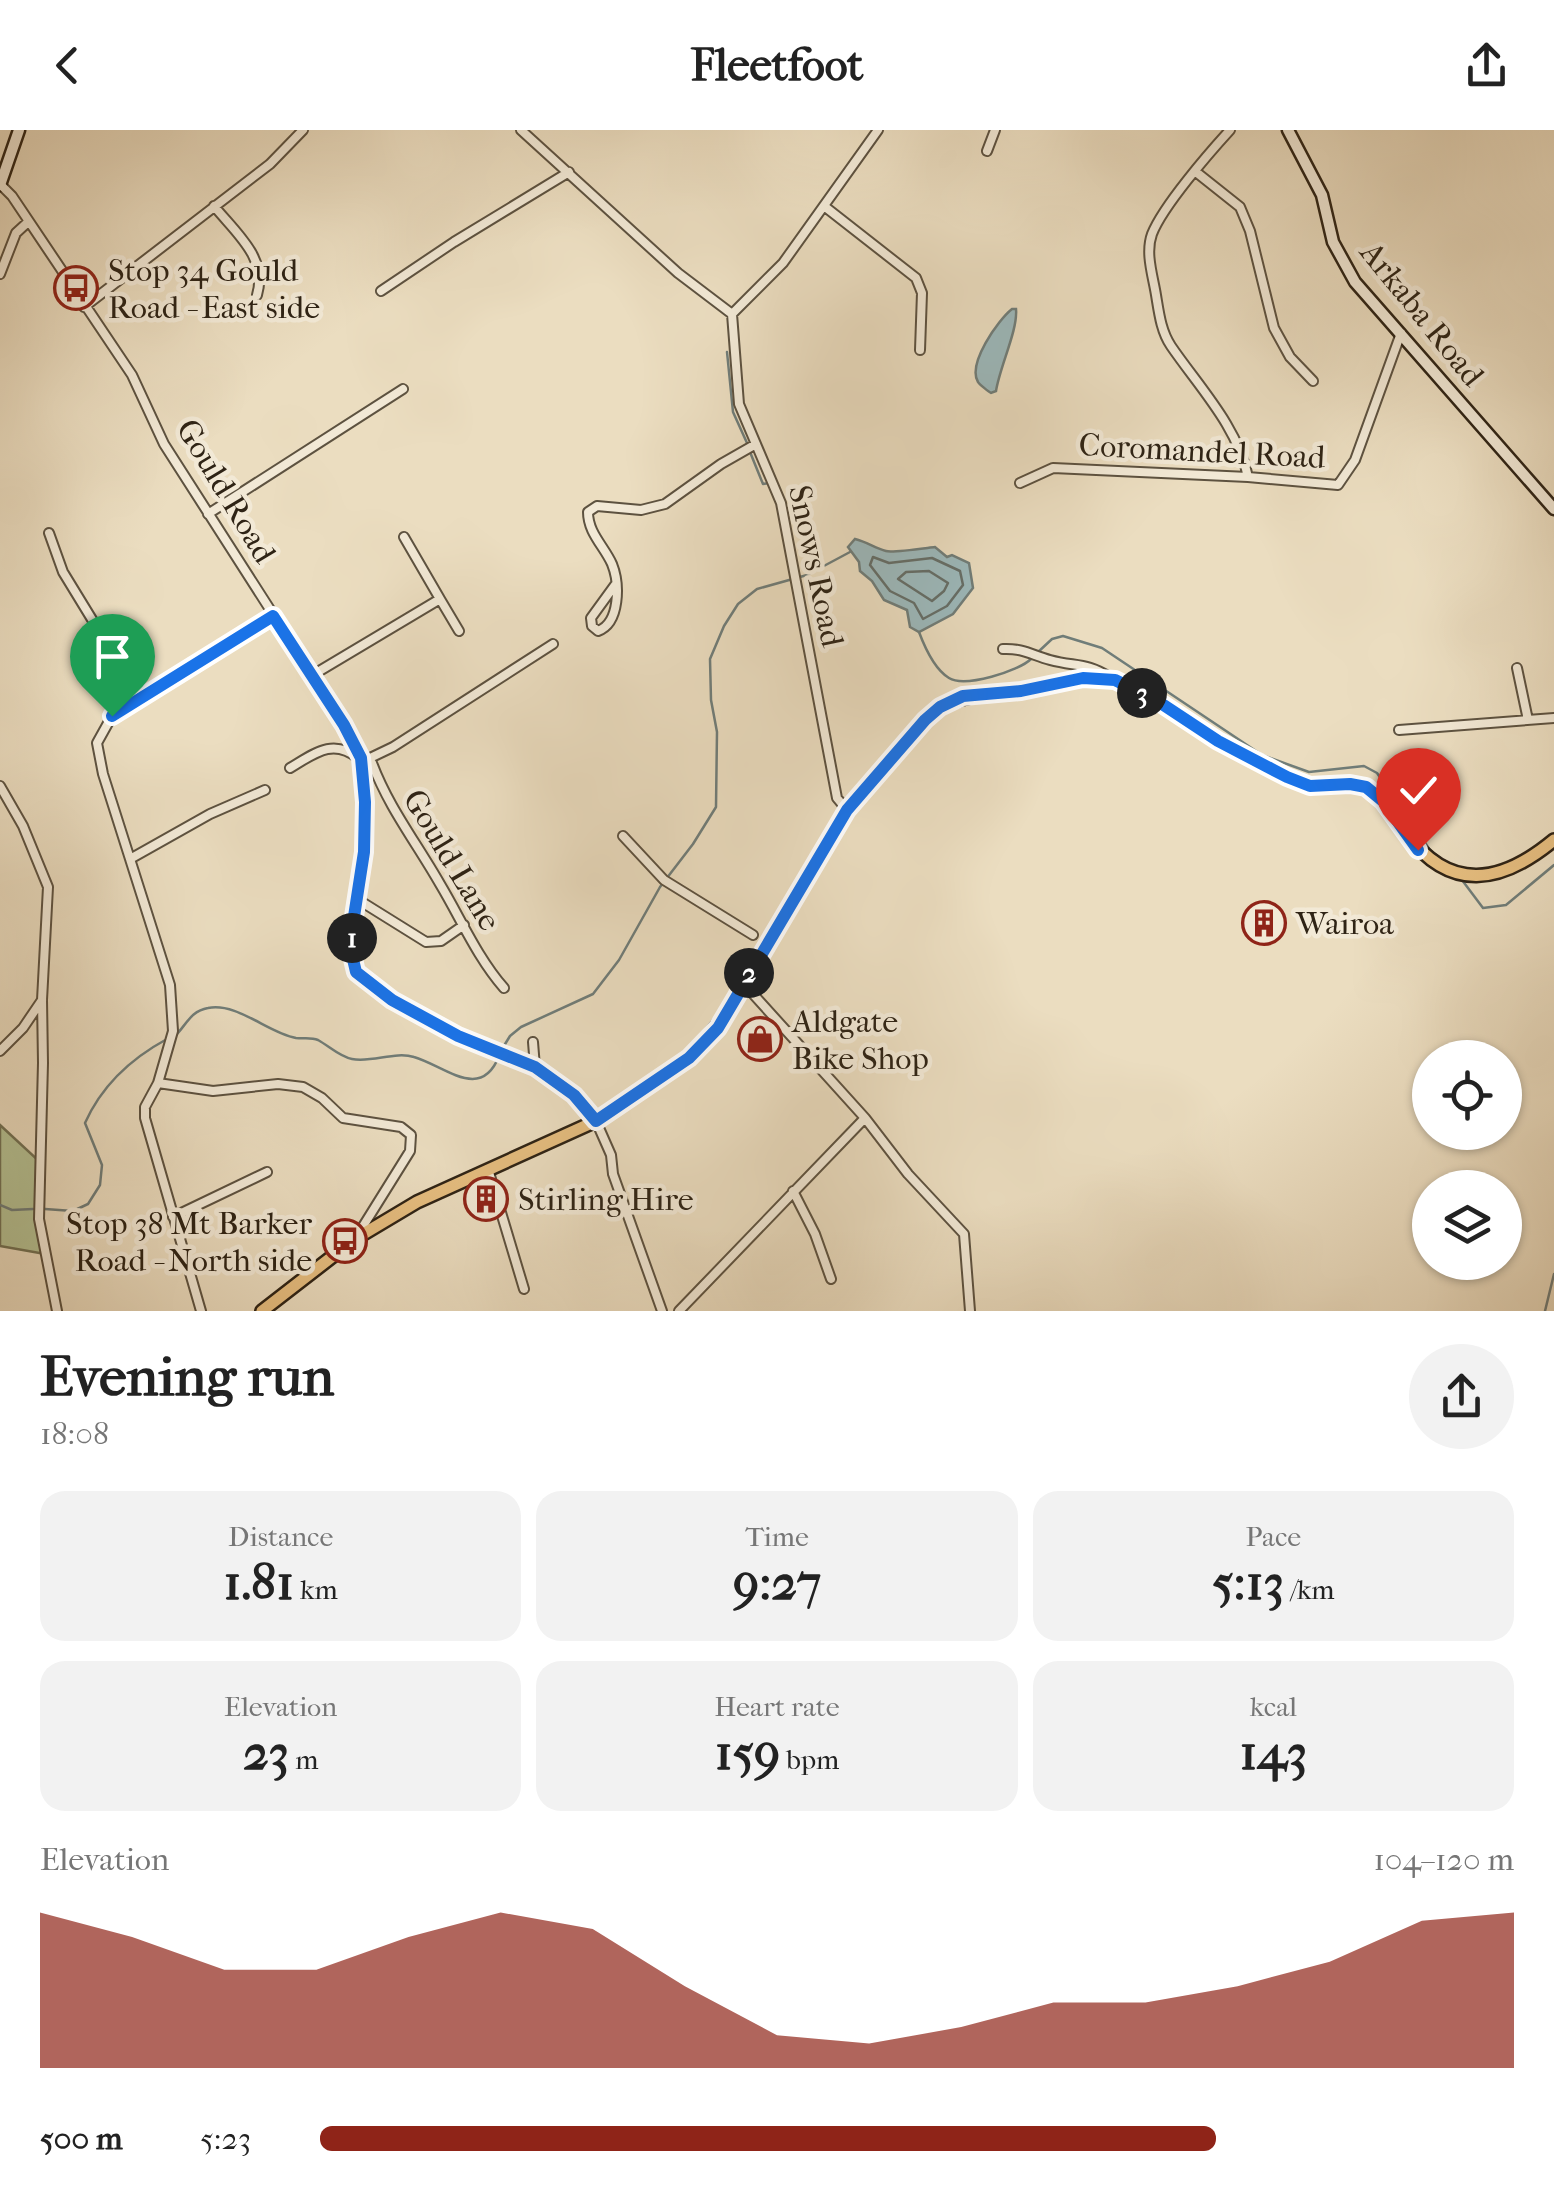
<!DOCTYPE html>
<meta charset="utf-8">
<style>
body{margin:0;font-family:"IM FELL French Canon",serif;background:#f2f2f2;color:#222;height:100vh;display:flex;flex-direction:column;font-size:38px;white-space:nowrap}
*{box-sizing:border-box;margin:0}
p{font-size:32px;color:#767676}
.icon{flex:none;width:55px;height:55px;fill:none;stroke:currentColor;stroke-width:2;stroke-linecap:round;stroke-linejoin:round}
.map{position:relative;height:1181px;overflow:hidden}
.sheet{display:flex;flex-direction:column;background:#fff;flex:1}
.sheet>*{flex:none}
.tools{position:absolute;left:1412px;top:910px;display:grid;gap:20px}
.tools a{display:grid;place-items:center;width:110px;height:110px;border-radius:50%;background:#fff;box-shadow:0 2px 8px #0004;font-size:50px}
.pin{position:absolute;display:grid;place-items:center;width:85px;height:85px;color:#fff;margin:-102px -42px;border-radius:50% 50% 50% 0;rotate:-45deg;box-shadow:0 0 10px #0007}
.pin .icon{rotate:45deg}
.km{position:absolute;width:50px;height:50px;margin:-25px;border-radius:50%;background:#222;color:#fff;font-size:28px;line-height:50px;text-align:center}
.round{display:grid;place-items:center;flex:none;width:105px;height:105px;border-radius:52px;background:#f2f2f2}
.summary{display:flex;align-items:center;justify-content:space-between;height:170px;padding:0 40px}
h1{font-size:55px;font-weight:800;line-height:75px}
.metrics{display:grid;grid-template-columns:repeat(3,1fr);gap:15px;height:170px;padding:10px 40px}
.metrics div{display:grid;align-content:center;border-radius:25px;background:#f2f2f2;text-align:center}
.metrics b{font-size:50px;font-weight:800}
.metrics small{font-size:28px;font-weight:400}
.metrics p{font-size:28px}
.chart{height:280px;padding:20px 40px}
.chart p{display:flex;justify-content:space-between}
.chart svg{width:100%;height:180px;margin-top:10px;fill:#8f2418;opacity:.7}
ul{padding:0 40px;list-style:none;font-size:32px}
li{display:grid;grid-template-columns:160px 120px 1fr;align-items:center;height:75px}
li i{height:25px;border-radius:12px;background:#8f2418}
header{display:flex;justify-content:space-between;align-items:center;height:130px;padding:0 40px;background:#fff;font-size:45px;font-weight:800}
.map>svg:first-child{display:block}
.green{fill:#b5c295;stroke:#727255;stroke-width:2.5}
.water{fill:#9cb9bc;stroke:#707d79;stroke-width:2.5}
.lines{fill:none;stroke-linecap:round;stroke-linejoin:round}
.shore{stroke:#656e68;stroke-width:2.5}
.stream{stroke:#707d79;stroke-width:2.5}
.street-casing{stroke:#5d5240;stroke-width:12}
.secondary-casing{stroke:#2e2315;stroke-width:15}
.primary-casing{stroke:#2e2315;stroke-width:16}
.street{stroke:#f2e9d6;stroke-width:8}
.secondary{stroke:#f2e9d6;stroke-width:10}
.primary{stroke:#e6be80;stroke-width:11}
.route-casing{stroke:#fff;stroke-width:20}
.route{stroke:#1a73e8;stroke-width:12}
.labels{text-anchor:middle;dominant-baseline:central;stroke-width:9;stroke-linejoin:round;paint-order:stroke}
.poi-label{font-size:32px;fill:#2e2315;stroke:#f2e9d6;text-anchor:start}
.street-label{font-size:32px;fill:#2e2315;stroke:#f2e9d6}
</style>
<header><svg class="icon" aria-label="back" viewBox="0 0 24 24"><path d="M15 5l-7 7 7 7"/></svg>Fleetfoot<svg class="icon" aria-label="share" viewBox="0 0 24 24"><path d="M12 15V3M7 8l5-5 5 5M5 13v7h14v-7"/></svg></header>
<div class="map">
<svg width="1554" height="1181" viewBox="0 0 1554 1181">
<rect width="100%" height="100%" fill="#ebddc0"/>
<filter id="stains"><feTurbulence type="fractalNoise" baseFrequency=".002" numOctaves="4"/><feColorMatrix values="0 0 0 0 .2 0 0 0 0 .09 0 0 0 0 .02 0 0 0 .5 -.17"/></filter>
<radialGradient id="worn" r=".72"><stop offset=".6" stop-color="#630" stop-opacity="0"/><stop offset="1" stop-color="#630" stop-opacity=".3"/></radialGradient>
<path class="green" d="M0 995 40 1032 45 1124 0 1116Z"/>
<path class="water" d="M1012 179H1016C1018 200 1000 236 996 261L991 263C989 262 979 254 978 252 967 234 998 190 1012 179Z
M855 409C867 412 875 418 886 421 892 423 926 418 935 417L947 427 952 425 969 433 973 458 953 484 919 502 910 497 907 480 884 470 872 451 860 441 859 432 848 417Z"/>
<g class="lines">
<path class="shore" d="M873 427 889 433 932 428 960 441 963 455 947 476 923 489 914 473 890 461 870 435Z
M929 441 948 453 944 461 932 471 898 449 906 442Z"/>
<path class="stream" d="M727 222 733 282 747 313
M750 322 763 354 769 353
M919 502C925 518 934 539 949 548 965 558 1019 541 1031 529
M1037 523 1052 509 1063 506 1102 518 1262 625 1309 642 1364 636 1377 643 1430 720 1444 731
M1462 750 1483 778 1506 775 1554 735
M174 907C186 896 190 881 208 878 237 872 268 903 296 908 304 909 311 907 318 910 329 916 340 927 352 929 372 933 395 921 414 927 445 936 481 972 499 926
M502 919 510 906 521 897 593 864 619 830 660 757 693 714 716 677 717 602 711 570 710 529 724 496 738 474 757 459 807 445 850 422
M0 1075 12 1080 33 1079
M45 1079 73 1081 88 1074 100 1055 102 1035 85 993C102 955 130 929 167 909
M1545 1181 1554 1144"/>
<g class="street-casing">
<path id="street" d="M521 0 678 143 732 184 739 274 781 373 837 668 847 680
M1230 0C1209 23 1163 76 1152 104 1145 123 1153 146 1156 165 1159 183 1161 201 1171 216 1199 257 1238 297 1248 347
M987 21 995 0
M1196 42 1240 77 1250 101 1274 198 1290 227 1313 251
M1 55 12 66 132 245 164 314 344 595 361 628 365 672 364 722 353 793 352 825 356 842 393 869 458 906 535 937 574 965 596 991 611 1025 613 1044 662 1181
M214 76C236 103 268 128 257 165
M824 76 916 148 922 163 920 220
M0 144 16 103 28 92
M381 161 454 112 569 42
M84 177 270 34 303 0
M732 184 783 133 878 0
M1020 353 1053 338 1248 347 1338 355 1355 330 1401 203
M208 384 403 259
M49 403 63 442 140 568
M615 455 591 488 592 496 598 501C620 493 620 454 612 434 604 416 588 403 588 382L597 376 641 380 665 374 721 334 756 314
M440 469 459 501
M1003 519C1022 518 1032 525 1050 530 1076 537 1086 532 1111 548
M1517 538 1528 590
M311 546 440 469 404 407
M1399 600 1554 588
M361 628 372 633C389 678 416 712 440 754 461 789 477 827 504 858
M368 629 393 617 553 514
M290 638C315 623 333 608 358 628
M0 656 23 696 48 757 42 870 43 933 39 1089 57 1181
M623 706 664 750 753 805
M130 729 210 684 265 660
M357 769 426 812 441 811 464 795
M744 854 865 988 908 1044 964 1104 970 1181
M533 912 535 937
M0 921 23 898 42 870
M158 953 213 961 278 954 303 957 322 968 343 988 401 997 411 1005 410 1021 357 1106
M488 1039 524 1159
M793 1061 815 1104 831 1149
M173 1087 267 1042
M201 1181 145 988V977L158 953 173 901 170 855 103 644 97 613 112 586 273 486
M679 1181 865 988"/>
</g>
<g class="secondary-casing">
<path id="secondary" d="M1288 0 1322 65 1333 112 1355 152 1554 379
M0 55 19 0"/>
</g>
<g class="primary-casing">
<path id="primary" d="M262 1181 355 1109 417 1072 596 991 689 929 727 884 847 680 925 590C956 563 978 566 1016 562 1039 559 1061 550 1083 548 1134 543 1178 587 1218 611 1240 624 1263 636 1285 646 1300 652 1313 657 1329 656 1342 655 1354 652 1367 657 1384 665 1395 688 1406 703 1450 763 1501 754 1554 710"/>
</g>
<use href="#street" class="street"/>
<use href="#secondary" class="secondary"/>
<use href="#primary" class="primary"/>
</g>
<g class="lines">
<g class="route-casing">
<path id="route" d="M112 586 273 486 344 595 361 628 365 672 364 722 353 793 352 825 356 842 392 870 458 906 535 937 574 965 596 991 689 928 718 898 847 680 925 590 940 577 963 566 1021 561 1083 548 1115 550 1156 570 1218 611 1287 647 1310 656 1350 654 1366 657 1383 671 1418 720"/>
</g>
<use href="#route" class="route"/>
</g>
<defs>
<g id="bus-ring" transform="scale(2.25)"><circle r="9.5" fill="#f2e9d6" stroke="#8f2418" stroke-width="1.5"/><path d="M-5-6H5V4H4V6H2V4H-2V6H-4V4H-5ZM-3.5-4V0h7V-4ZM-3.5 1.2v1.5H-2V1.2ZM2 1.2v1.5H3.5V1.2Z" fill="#8f2418"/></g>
<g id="building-ring" transform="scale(2.25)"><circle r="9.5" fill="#f2e9d6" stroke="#8f2418" stroke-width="1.5"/><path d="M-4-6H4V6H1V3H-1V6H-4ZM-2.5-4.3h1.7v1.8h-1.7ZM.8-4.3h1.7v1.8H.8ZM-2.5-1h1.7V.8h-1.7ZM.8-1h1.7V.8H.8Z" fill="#8f2418"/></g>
<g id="shop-ring" transform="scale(2.25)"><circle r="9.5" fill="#f2e9d6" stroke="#8f2418" stroke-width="1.5"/><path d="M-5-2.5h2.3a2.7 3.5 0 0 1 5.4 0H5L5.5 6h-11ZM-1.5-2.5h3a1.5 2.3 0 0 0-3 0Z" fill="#8f2418"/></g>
</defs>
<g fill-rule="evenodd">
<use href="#bus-ring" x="76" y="158"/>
<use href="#building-ring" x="1264" y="793"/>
<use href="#shop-ring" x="760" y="909"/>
<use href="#building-ring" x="486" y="1069"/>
<use href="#bus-ring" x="345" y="1111"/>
</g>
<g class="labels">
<g class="poi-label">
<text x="108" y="140">Stop 34 Gould<tspan x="108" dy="37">Road - East side</tspan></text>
<text x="1296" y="793">Wairoa</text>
<text x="792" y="891">Aldgate<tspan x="792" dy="37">Bike Shop</tspan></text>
<text x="518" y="1069">Stirling Hire</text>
<text x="312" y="1093" text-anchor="end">Stop 38 Mt Barker<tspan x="312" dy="37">Road - North side</tspan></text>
</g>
<g class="street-label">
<text transform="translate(1422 184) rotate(51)">Arkaba Road</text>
<text transform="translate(1202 321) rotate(3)">Coromandel Road</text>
<text transform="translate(226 361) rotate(59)">Gould Road</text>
<text transform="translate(816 436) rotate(78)">Snows Road</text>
<text transform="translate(452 730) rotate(59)">Gould Lane</text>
</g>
</g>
<rect width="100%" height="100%" filter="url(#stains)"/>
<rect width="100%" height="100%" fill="url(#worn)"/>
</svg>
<div class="tools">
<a><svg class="icon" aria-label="locate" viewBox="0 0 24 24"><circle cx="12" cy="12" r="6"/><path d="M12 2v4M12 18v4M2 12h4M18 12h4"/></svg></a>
<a><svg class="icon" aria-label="layers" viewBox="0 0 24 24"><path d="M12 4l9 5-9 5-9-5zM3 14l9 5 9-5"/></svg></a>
</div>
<div class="pin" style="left:112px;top:586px;background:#1e9e55"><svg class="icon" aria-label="arrive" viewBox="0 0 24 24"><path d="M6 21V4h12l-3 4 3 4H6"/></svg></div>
<div class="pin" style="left:1418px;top:720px;background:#d93025"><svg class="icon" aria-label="check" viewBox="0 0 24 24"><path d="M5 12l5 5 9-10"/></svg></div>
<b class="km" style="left:352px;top:808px">1</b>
<b class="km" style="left:749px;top:843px">2</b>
<b class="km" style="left:1142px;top:563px">3</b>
</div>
<section class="sheet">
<div class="summary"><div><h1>Evening run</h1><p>18:08</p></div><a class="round"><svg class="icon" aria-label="share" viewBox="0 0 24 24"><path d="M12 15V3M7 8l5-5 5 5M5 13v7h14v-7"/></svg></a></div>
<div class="metrics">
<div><p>Distance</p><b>1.81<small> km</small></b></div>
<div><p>Time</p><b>9:27</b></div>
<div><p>Pace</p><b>5:13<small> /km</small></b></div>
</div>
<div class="metrics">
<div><p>Elevation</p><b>23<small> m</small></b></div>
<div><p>Heart rate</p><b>159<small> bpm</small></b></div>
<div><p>kcal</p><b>143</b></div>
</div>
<div class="chart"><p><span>Elevation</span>104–120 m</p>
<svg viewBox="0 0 160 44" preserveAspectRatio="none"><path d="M0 44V6L10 12L20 20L30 20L40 12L50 6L60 10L70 24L80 36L90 38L100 34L110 28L120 28L130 24L140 18L150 8L160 6V44z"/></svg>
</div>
<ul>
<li><b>500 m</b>5:23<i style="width:75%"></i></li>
</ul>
</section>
